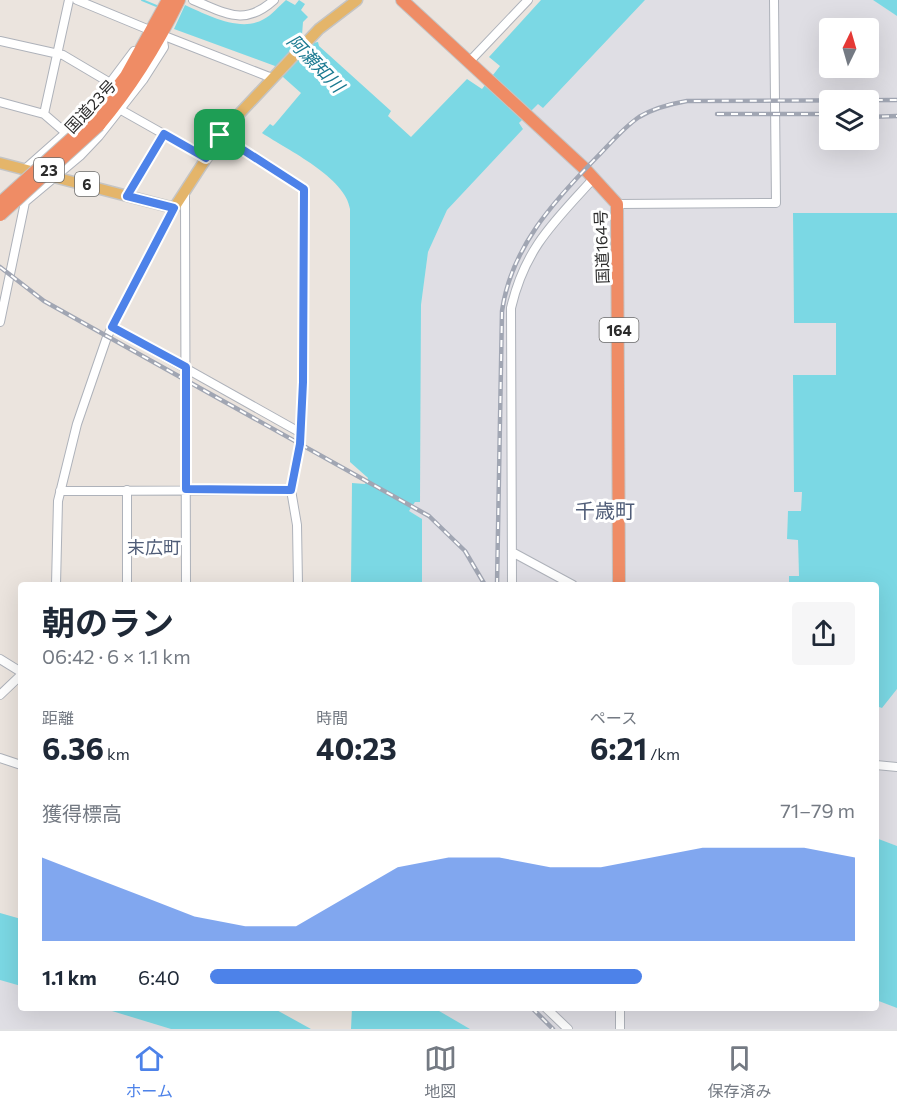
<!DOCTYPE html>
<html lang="ja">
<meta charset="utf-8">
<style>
body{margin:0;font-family:Commissioner,"Noto Sans JP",sans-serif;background:#f6f6f7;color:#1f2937;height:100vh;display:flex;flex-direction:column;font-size:22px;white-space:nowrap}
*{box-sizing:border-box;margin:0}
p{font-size:20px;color:#747a83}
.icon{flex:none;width:33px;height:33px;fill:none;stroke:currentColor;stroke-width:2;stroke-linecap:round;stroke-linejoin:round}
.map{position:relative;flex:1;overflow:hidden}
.side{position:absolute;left:18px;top:582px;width:861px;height:429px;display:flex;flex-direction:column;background:#fff;border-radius:6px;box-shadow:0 6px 24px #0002}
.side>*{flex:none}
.needle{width:39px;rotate:5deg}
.controls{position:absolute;left:819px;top:18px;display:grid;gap:12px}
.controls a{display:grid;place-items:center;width:60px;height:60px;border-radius:6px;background:#fff;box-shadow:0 6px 24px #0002;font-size:30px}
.pin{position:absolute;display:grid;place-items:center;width:51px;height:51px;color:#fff;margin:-26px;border-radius:12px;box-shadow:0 3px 9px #0006}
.round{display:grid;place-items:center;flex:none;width:63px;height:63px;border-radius:6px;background:#f6f6f7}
.headline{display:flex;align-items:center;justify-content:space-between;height:102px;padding:0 24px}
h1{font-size:33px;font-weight:700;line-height:45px}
.metrics{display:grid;grid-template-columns:repeat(3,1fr);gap:9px;height:102px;padding:6px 24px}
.metrics div{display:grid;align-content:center}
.metrics b{font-size:30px;font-weight:700}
.metrics small{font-size:16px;font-weight:400}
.metrics p{font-size:16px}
.chart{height:168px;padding:12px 24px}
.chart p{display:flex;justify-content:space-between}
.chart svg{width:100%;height:108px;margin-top:6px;fill:#4d82e9;opacity:.7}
ul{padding:0 24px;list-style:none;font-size:20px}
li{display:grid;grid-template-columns:96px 72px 1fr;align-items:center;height:45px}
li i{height:15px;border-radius:8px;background:#4d82e9}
.tabs{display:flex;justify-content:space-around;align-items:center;height:84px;border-top:2px solid #e0e1e3;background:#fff;font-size:16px;color:#747a83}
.tabs a{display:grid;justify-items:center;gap:3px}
.tabs .on{color:#4d82e9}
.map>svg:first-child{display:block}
.industrial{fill:#dfdee4;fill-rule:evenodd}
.water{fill:#7bd8e4}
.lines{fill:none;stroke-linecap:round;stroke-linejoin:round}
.stream{stroke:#7bd8e4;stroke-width:2}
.minor-casing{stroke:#aeb2ba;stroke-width:10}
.major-casing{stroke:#c4c4c4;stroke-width:13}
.highway-casing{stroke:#c4c4c4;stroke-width:14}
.minor{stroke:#fff;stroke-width:8}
.major{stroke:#e4b56a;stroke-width:10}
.highway{stroke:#ef8c65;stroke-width:12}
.rail-casing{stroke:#a1a6b3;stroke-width:4.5}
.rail{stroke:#fff;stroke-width:2;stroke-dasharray:7;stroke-linecap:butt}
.highway-bridge-casing{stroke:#c4c4c4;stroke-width:14;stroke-linecap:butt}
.highway-bridge{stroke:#ef8c65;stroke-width:12}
.route-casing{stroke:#fff;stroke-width:12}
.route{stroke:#4d82e9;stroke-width:8}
.labels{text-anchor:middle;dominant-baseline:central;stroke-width:6;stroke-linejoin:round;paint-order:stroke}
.shield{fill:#fff;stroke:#6b6b6b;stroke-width:1.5}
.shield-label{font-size:15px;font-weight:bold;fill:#2b2b2b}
.street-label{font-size:16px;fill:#2b2b2b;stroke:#fff}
.water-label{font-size:18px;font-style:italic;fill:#1a7990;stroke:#fff}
.neighbourhood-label{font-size:18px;fill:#4f5c77;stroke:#fff}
.quarter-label{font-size:20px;fill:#4f5c77;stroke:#fff}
</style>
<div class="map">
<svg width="897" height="1029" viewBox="0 0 897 1029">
<rect width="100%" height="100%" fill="#ebe4de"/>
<path class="industrial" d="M645 0H873L897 16V213H793L794 323H836V375H793L795 492H802L801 511H788L787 539H798L799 576H790L789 585H422V519L409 511 415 502H420L421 305 428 252 447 210 523 128 518 124 538 103 543 108ZM830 28H868V68H830ZM830 100H868V140H830Z
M897 689V846L876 838V706L882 708Z
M0 980 21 986V1008H102L171 1029H0Z
M876 1000 897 1008V1029H470L434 1008H876Z"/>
<path class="water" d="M286 0 295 5 299 0 305 4 301 10 308 17 303 22 302 35 313 43 318 42 319 46 391 111 388 116 411 137 467 79 482 89 500 66 489 57 541 0H645L543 108 538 104 519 123 523 129 447 210 428 252 421 305 420 502H415L409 511 422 519V585H351L352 483 365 484 368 478 350 462V209C346 178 288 150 262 133L270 124 273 126 275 124 301 93 274 69 275 66 174 29 185 5C207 15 241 33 264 19 272 15 279 6 286 0Z
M873 0H897V16Z
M793 213H897V689L882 708 876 706V585H789V576H799L798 540 787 539 788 511H801L802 492H794L793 375H836V323H794Z
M876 838 897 846V1008L876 1000Z
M0 913 21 919V986L0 980Z
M102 1008H273L311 1029H171Z
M352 1008H434L470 1029H351Z"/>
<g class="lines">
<path class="stream" d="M142 0 159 7"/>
<g class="minor-casing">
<path id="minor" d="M77 0 152 31
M193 0C226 13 244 27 274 0
M0 41 63 55 112 84
M469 62 528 0
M0 102 44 114
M121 110 206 158
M66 133 44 114 69 0
M220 135 304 189 303 382 300 444 291 490 297 525 298 585
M25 169 86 115 134 51
M185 192 186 585
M127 196 164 134
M617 204 776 203 774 0
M0 322 25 202 80 156 99 136 143 80 164 47 162 35 272 78
M112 327 301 433
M127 490V585
M60 491 291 490
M512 552 573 585
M56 585 58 501 77 424 107 337 174 208
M512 585 511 308C525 248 554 222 594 178
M0 659 21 672
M0 695 21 675
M0 758 21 765
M876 765 897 767
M546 1008 568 1029
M620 1029V1008"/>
</g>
<g class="major-casing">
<path id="major" d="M0 163 174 208 226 128 319 29 357 0"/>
</g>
<g class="highway-casing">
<path id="highway" d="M402 0 585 169 617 204 619 585
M92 120 126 76 168 0
M99 125C132 86 157 45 179 0"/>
</g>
<use href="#minor" class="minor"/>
<use href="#major" class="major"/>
<use href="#highway" class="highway"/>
<g class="rail-casing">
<path id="rail" d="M717 114H830
M868 117 897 116
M0 267 44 301 429 516 465 551 485 585
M497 585 502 311C511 248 553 202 596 158 610 144 623 128 639 117 654 108 670 104 687 101L897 100
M532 1008 553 1029"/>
</g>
<use href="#rail" class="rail"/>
<g class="highway-bridge-casing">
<path id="highway-bridge" d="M0 203 92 120
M0 215 99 125"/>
</g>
<use href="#highway-bridge" class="highway-bridge"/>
</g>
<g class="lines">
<g class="route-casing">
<path id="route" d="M164 134 206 158 220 135 304 189 303 382 300 444 291 490 186 489V367L112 327 174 208 127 196Z"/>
</g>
<use href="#route" class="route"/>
</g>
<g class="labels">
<g class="shield">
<rect x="34" y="158" width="30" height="24" rx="4.5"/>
<rect x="75" y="172" width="24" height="24" rx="4.5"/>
<rect x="599.5" y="318" width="39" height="24" rx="4.5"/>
</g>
<g class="shield-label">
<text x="49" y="170">23</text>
<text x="87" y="184">6</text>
<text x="619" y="330">164</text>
</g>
<g class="street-label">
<text transform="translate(90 106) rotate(-47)">国道23号</text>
<text transform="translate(601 247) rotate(-92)">国道164号</text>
</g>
<g class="water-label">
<text transform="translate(316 63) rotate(46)">阿瀬知川</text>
</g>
<g class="neighbourhood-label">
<text x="154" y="547">末広町</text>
</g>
<g class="quarter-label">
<text x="605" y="510">千歳町</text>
</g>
</g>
</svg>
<div class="controls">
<a><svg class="needle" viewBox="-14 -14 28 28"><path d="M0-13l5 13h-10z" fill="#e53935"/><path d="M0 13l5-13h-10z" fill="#747a83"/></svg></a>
<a><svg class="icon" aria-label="layers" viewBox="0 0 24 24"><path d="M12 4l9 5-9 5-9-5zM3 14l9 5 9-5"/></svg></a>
</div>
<div class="pin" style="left:220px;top:135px;background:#1e9e55"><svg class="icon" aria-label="arrive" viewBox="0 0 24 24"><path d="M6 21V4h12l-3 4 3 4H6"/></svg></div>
<section class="side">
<div class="headline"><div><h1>朝のラン</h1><p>06:42 · 6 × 1.1 km</p></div><a class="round"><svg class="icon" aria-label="share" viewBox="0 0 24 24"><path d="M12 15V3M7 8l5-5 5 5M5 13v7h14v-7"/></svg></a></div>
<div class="metrics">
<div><p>距離</p><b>6.36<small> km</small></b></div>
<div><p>時間</p><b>40:23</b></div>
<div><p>ペース</p><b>6:21<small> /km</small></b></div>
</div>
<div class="chart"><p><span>獲得標高</span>71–79 m</p>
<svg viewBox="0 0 160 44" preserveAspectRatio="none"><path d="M0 44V10L10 18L20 26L30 34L40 38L50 38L60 26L70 14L80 10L90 10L100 14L110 14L120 10L130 6L140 6L150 6L160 10V44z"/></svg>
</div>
<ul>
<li><b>1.1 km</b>6:40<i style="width:67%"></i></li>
</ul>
</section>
</div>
<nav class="tabs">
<a class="on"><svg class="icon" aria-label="home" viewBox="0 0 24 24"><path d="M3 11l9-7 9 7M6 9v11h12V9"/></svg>ホーム</a>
<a><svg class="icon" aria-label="map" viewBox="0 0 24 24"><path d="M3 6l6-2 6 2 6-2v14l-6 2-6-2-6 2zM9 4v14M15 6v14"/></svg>地図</a>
<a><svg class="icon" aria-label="saved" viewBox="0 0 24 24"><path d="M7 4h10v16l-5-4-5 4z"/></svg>保存済み</a>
</nav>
